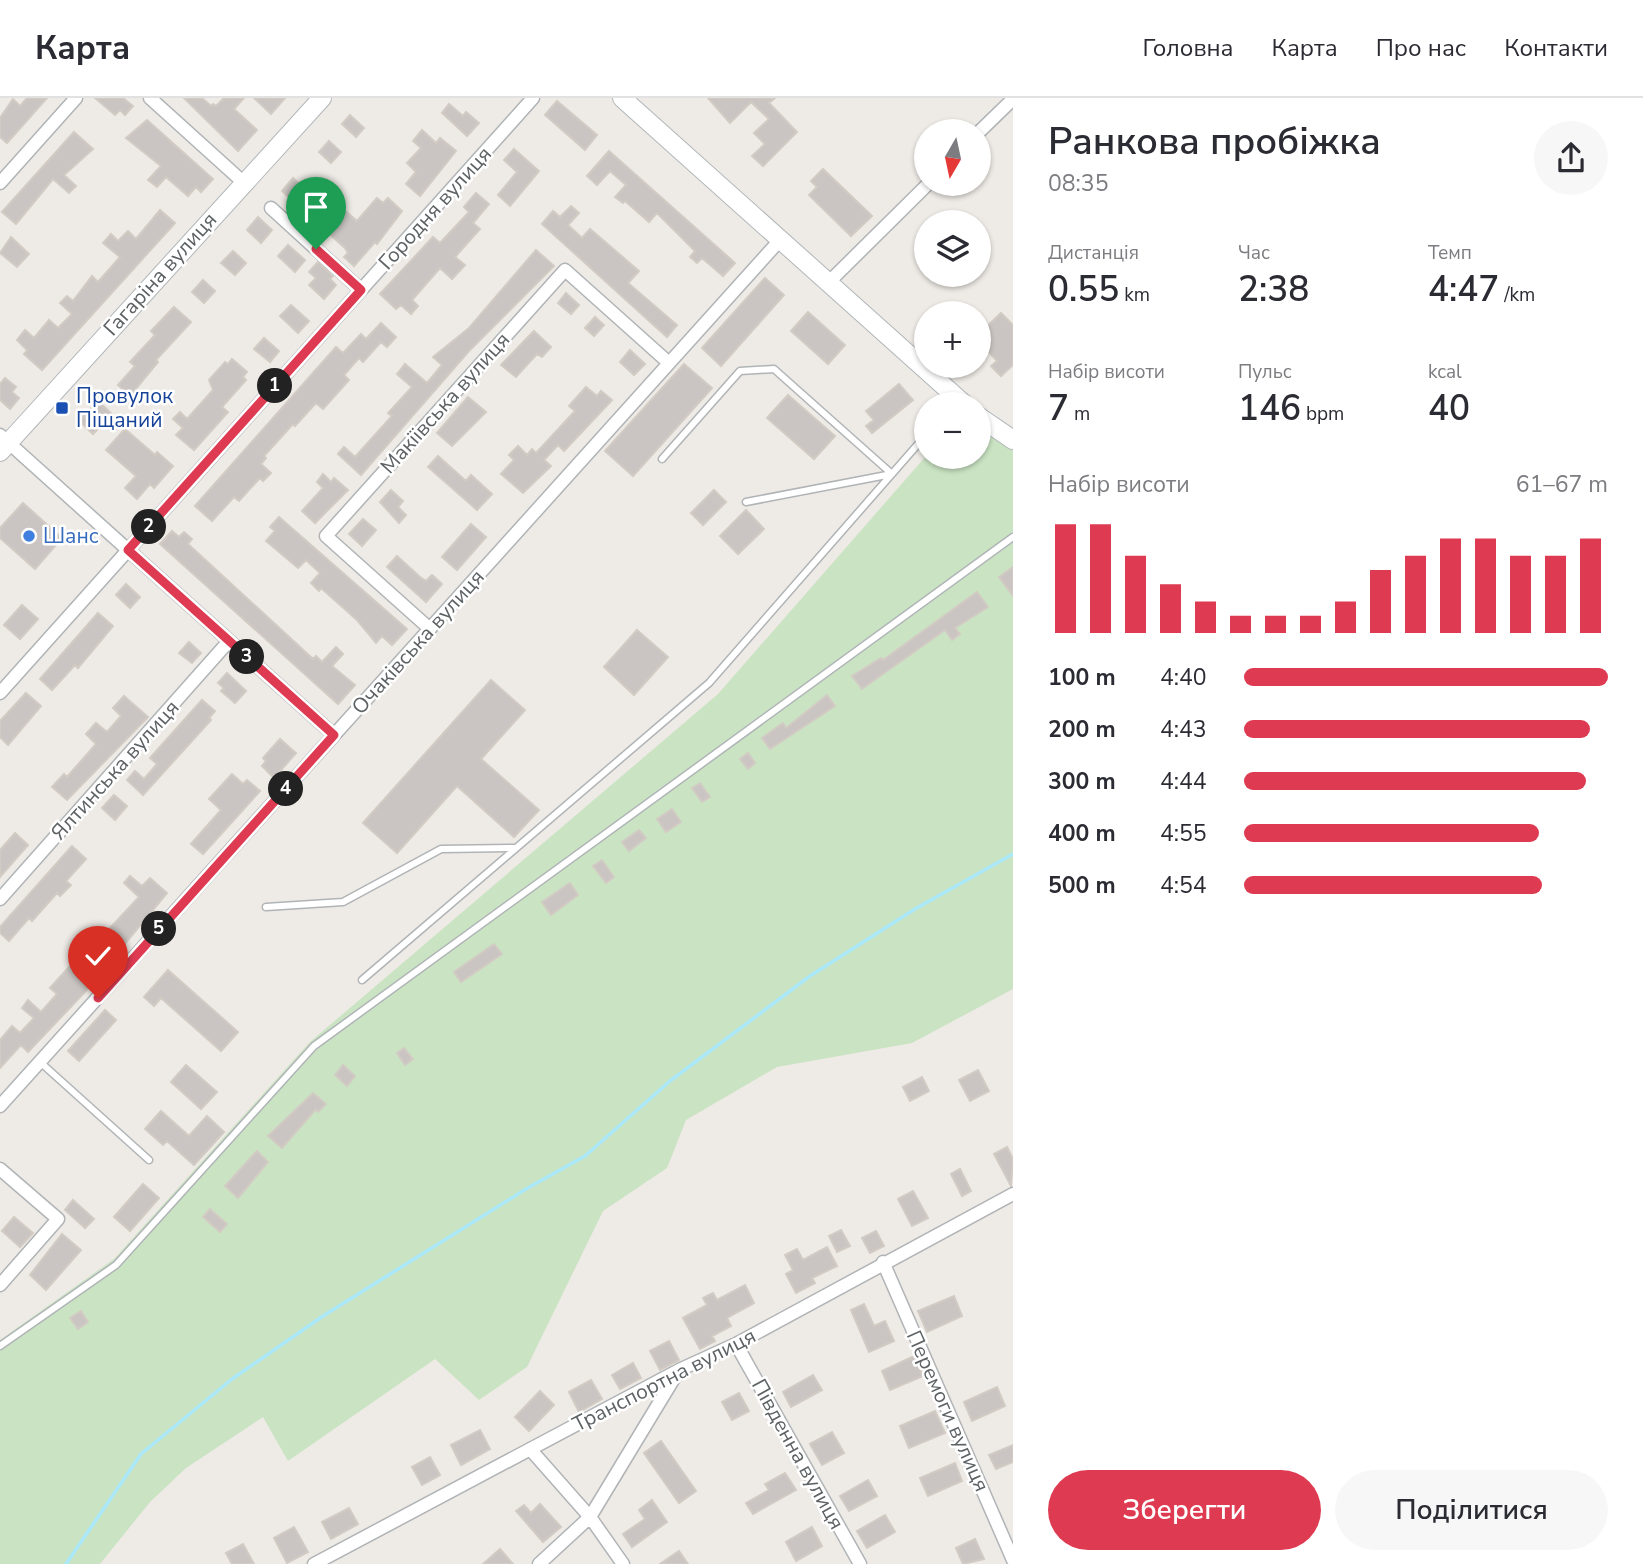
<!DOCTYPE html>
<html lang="uk">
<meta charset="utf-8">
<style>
body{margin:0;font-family:"Nunito Sans",sans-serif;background:#f7f7f7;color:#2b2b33;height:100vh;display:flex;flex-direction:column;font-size:26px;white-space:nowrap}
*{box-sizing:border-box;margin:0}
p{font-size:23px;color:#7c7c81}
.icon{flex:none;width:38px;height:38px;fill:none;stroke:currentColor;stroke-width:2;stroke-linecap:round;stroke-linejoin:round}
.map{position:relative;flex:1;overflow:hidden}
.details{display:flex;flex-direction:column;background:#fff;width:630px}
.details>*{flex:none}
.needle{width:46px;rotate:189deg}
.controls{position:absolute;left:914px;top:21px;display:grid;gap:14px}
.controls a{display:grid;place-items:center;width:77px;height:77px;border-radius:50%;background:#fff;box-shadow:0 2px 5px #0004;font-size:35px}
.pin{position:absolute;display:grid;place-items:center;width:60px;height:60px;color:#fff;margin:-72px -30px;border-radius:50% 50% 50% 0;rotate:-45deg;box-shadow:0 0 7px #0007}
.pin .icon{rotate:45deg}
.km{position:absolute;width:35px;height:35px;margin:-18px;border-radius:50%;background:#222;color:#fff;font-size:19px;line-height:35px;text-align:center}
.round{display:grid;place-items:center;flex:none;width:74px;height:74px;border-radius:37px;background:#f7f7f7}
.summary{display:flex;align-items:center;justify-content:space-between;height:119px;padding:0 35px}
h1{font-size:38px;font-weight:600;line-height:52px}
.figures{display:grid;grid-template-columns:repeat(3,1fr);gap:10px;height:119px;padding:7px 35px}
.figures div{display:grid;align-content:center}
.figures b{font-size:35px;font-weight:600}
.figures small{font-size:19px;font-weight:400}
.figures p{font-size:19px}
.chart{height:196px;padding:14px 35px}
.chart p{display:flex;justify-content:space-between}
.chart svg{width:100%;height:126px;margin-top:7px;stroke:#de3b52;stroke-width:6}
.button{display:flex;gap:14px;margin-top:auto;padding:14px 35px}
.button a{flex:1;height:80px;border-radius:42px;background:#de3b52;color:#fff;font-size:28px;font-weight:600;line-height:80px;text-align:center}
.button a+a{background:#f7f7f7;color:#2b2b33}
ul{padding:0 35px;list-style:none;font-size:23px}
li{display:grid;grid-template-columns:112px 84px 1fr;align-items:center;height:52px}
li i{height:18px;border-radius:9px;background:#de3b52}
header{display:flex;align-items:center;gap:42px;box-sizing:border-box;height:98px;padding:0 35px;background:#fff;border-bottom:2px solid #e1e1e2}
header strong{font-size:33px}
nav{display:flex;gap:38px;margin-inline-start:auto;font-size:24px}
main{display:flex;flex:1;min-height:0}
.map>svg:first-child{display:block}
.green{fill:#cae4c3}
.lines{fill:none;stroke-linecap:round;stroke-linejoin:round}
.stream{stroke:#aae8f9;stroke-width:3.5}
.building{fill:#cac5c2;stroke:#d2cbc4;stroke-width:2}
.lane-casing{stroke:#b0b4b6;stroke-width:9}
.street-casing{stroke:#b0b4b6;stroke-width:15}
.secondary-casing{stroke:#b1b6b9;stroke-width:20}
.lane{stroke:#fff;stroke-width:6}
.street{stroke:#fff;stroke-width:12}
.secondary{stroke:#fff;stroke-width:18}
.route-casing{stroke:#fff;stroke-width:14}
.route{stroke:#de3b52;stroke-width:9}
.transit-dot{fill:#1a4fb4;stroke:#fff;stroke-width:2.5}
.shop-dot{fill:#3f7fe0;stroke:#fff;stroke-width:2.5}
.labels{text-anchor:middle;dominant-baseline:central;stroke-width:5;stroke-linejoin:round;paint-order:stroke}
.street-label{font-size:21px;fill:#5d6264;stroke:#fff}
.transit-label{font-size:21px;fill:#164399;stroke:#fff;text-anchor:start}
.shop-label{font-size:21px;fill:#366cbe;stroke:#fff;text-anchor:start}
</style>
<header>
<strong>Карта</strong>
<nav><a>Головна</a><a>Карта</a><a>Про нас</a><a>Контакти</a></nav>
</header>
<main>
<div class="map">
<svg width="1013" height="1466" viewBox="0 0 1013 1466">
<rect width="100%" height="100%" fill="#eeeae5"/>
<path class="green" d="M978 326 1013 348V891L912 945 777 969 686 1022 667 1070 603 1113 527 1269 479 1302 435 1261 288 1363 263 1319 186 1370 150 1404 100 1466H0V1242L114 1161 310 944 718 596 926 358 978 359Z"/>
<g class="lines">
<path class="stream" d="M66 1466 141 1356 232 1281 323 1218 526 1091 585 1058 670 983 810 878 915 811 1013 756"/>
</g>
<path class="building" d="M27 0H47L7 45 0 39V20L13 1 20 8Z
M95 0H123L133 8 125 17 120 12 115 17Z
M184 0H202L211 8 213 6 216 8 224 0H244L234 11 257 32 238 53Z
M254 0H285L271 16Z
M708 0H775L769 5 797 34 763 68 752 58 765 46 754 35 769 21 751 4 730 25Z
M557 3 597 37 585 52 545 17Z
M449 6 463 18 466 14 479 25 467 38 442 15Z
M350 17 364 30 356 39 342 26Z
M147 22 213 81 201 94 196 89 188 98 166 79 157 89 148 82 161 68 126 40Z
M422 32 436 45 440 40 456 53 420 98 406 86 416 74 407 65 421 50 413 43Z
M74 34 93 51 64 77 76 88 69 95 53 81 16 126 2 114Z
M329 43 341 54 331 65 319 54Z
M514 51 539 73 510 108 498 97 517 74 504 62Z
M609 53 735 165 723 178 702 160 697 165 690 159 695 153 657 115 649 124 625 103 623 105 615 99 626 87 610 73 597 87 587 78Z
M823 71 872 118 851 138 809 97 817 89 811 83Z
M293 80 307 93 296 106 282 93Z
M476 95 489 106 473 125 480 131 455 159 465 167 452 181 440 170 412 202 418 208 411 216 401 207 396 211 380 196 433 139 440 145 469 114 464 109Z
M377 100 383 105 388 100 402 113 377 146 375 144 354 168 344 159 348 155 345 150 318 126 330 112 336 118 342 110 357 123Z
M571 108 579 115 568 127 582 140 590 131 639 173 628 185 677 227 667 239 542 126 553 113 560 119Z
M160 112 175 125 42 272 24 256 27 252 17 242 25 232 34 240 49 222 58 230 72 216 60 205 67 198 73 203 92 178 98 184 120 159 103 145 111 136 118 143 128 133 136 141Z
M258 119 272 132 261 145 247 132Z
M11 139 29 156 17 169 0 155Z
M288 147 305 162 295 174 278 158Z
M536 152 554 168 469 253 361 377 338 356 344 349 355 359 392 318 388 315 412 289 397 276 405 266 427 285 442 267 433 259 469 230Z
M233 153 246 165 235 177 221 165Z
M318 164 333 178 330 181 336 187 324 201 309 187 316 180 309 174Z
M765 180 784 197 721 268 702 250Z
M203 182 215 193 204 205 192 194Z
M566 195 579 207 571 216 558 205Z
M291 207 309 223 298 235 280 218Z
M174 209 191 224 156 262 158 264 130 298 118 287 135 268 130 264 155 237 151 233Z
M808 214 845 247 828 266 791 233Z
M1001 215 1013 227V267L1001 278 991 268 997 263 983 248 988 243 980 235Z
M595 219 604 227 594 238 585 230Z
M381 225 396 239 387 249 381 244 363 264 359 260 344 277 349 282 323 311 316 305 295 328 293 326 264 358 266 360 261 366 271 375 263 383 260 380 239 403 234 399 212 423 195 408 336 249 343 255 361 236 366 241Z
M534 233 551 249 542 259 537 256 516 279 501 267Z
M264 240 279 253 270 264 254 251Z
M630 252 645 266 634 277 620 264Z
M232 261 247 274 243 279 246 282 222 309 228 314 194 352 176 337 183 330 173 321 180 314 187 321 213 292 209 282 225 264 228 266Z
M684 266 712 290 633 378 605 353Z
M5 280 16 289 12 294 19 300 10 311 0 302V286Z
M899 286 913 302 872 335 866 328 874 322 866 313Z
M586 289 597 298 601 293 612 302 564 353 558 347 544 362 551 368 523 395 501 376 514 362 509 357 518 348 527 357 532 351 536 355 575 313 569 308Z
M788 297 835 338 814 361 767 320Z
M468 299 486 314 452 348 437 335Z
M98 303 112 316 93 336 79 323Z
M125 331 155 357 157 354 173 368 154 390 150 386 137 401 125 390 136 378 106 352Z
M438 358 466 383 471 377 492 396 477 412 428 369Z
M323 376 331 384 334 380 348 392 315 425 302 413 323 390 317 384Z
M391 392 403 403 398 409 406 417 399 425 380 404Z
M714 392 726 404 703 427 691 415Z
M23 405 62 440 35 471 0 440V430Z
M746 412 764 431 738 456 720 438Z
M279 419 407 531 392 547 382 538 376 545 357 522 321 490 319 493 311 485 320 475 306 462 298 470 266 443 275 433 270 429Z
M363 421 376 432 362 448 349 436Z
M471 426 486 439 457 472 442 459Z
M172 433 179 439 184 434 192 441 188 446 313 561 316 558 322 564 336 549 343 556 332 568 355 587 338 606 160 446Z
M397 458 420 479 426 483 432 477 442 486 426 504 387 469Z
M1013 469V498L999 479Z
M126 486 140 499 130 510 116 497Z
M977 494 988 509 955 530 960 536 952 542 945 532 862 591 852 578 881 560 883 562Z
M22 507 38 521 20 541 4 527Z
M98 515 113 528 78 570 75 567 52 592 40 581Z
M637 532 668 559 634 597 604 569Z
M189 544 201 555 192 565 179 555Z
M227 575 246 593 235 605 221 593 224 590 218 585Z
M491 582 525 612 481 661 539 712 514 739 457 688 397 755 363 725Z
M26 595 41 608 8 647 0 639V623Z
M827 597 835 608 770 651 762 640 783 625 786 630Z
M124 598 148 619 67 702 52 689 64 676 67 679 96 646 86 636 96 625 107 634 121 618 113 610Z
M202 602 215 613 209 620 211 622 143 697 127 682 135 673 144 681 157 666 150 660Z
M280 641 296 655 274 680 262 668 266 663 263 660Z
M748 655 755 665 748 671 740 661Z
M232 676 243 686 247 682 260 693 203 756 191 746 221 712 209 701Z
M700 685 710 699 702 704 692 690Z
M114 697 127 708 115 722 102 710Z
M672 711 681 724 666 734 657 721Z
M639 732 646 740 629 753 622 744Z
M15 735 28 747 0 779V752Z
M72 748 86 761 66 783 71 787 60 798 57 795 32 823 29 820 9 843 0 835V829Z
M602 762 614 779 606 785 593 768Z
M130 778 142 788 150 780 167 795 84 895 28 954 21 947 0 970V942L12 928 20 935 34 920 22 910 28 902 41 914 57 896 50 890 77 860 84 867 100 849 96 845 139 799 124 785Z
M570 785 578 797 551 817 542 804Z
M494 846 502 856 461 884 454 874Z
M168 872 238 934 221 953 161 900 154 908 144 899Z
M105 912 116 922 79 963 68 953Z
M404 950 413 961 405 967 397 955Z
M186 967 217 994 201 1011 171 984Z
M343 967 355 978 347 988 335 977Z
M978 972 989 993 970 1003 959 982Z
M922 979 929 993 910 1003 903 989Z
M313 995 326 1006 318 1014 316 1011 282 1050 268 1038Z
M161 1013 189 1038 207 1018 224 1034 194 1067 167 1043 163 1047 145 1031Z
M1007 1049 1013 1061 1011 1088 994 1056Z
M257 1053 268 1064 238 1100 225 1088Z
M960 1071 971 1093 962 1098 951 1076Z
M143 1086 159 1100 130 1133 114 1119Z
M913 1093 928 1120 912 1128 898 1101Z
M73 1102 94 1121 85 1130 65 1112Z
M210 1111 227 1126 220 1134 203 1119Z
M14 1119 33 1135 20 1149 2 1133Z
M841 1132 850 1148 837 1154 829 1138Z
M876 1133 884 1148 870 1155 862 1140Z
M62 1136 81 1152 46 1192 30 1177Z
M827 1149 837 1168 812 1180 815 1185 796 1195 786 1176 793 1172 785 1157 797 1151 803 1162Z
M745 1187 754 1205 727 1220 731 1228 712 1238 715 1243 700 1251 683 1220 707 1207 703 1200 713 1195 717 1202Z
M954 1198 962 1218 927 1234 918 1213Z
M864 1206 874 1228 885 1223 894 1243 869 1254 851 1212Z
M81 1213 88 1224 78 1231 70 1220Z
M669 1243 679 1262 660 1272 650 1253Z
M914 1258 923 1278 890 1292 882 1273Z
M633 1265 641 1280 620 1291 612 1277Z
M813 1277 822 1292 791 1309 783 1294Z
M591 1282 602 1301 579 1314 569 1294Z
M997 1289 1005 1308 972 1323 964 1304Z
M540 1293 554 1307 529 1333 515 1319Z
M739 1295 749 1313 732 1322 722 1304Z
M935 1313 945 1335 909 1350 900 1328Z
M480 1332 490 1351 461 1367 451 1347Z
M832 1334 844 1355 822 1367 810 1346Z
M661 1343 696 1393 679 1405 644 1355Z
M1013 1347V1364L996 1371 989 1357Z
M430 1359 440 1377 422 1387 412 1369Z
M955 1365 962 1383 928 1398 920 1380Z
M785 1375 796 1392 753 1416 746 1405 769 1392 765 1386Z
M868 1382 877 1398 849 1413 840 1398Z
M652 1402 667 1424 632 1449 623 1436 645 1421 639 1412Z
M540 1406 561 1429 543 1444 516 1413 524 1407 531 1415Z
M349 1410 358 1426 331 1441 322 1424Z
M885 1417 895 1434 867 1450 857 1433Z
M294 1429 308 1454 287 1465 274 1440Z
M812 1429 822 1448 796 1463 786 1444Z
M975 1441 984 1461 963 1466 956 1450Z
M243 1446 254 1466H232L226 1455Z
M500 1451 513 1466H483Z
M679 1453 688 1466H660Z"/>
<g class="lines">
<g class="lane-casing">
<path id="lane" d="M662 361 740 273 774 271 892 376
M746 404 892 376
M266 809 343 804 441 751 516 750
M362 882 709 585 926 337
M40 964 149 1062
M0 1248 116 1167 314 948 1013 439"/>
</g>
<g class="street-casing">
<path id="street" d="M150 0 243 84
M978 35 1013 1
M0 85 76 0
M271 110 361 192
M828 185 928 86
M0 337 334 637
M430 531 326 438 565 172 669 265
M0 595 533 0
M0 801 229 543
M0 1008 780 142
M0 1071 58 1121 0 1187
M883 1164 1013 1462
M736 1246 860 1466
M530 1351 590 1419 623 1466
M314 1466 679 1272 736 1246 1013 1096
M539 1466 590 1419 679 1272"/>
</g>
<g class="secondary-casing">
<path id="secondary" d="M622 0 964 306
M978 318 1013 342
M0 354 322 0"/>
</g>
<use href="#lane" class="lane"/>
<use href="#street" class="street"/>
<use href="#secondary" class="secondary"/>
</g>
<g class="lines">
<g class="route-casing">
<path id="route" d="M98 900 334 637 128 452 361 192 316 151"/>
</g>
<use href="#route" class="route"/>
</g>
<rect class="transit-dot" x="55" y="303" width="14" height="14" rx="3.5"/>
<circle class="shop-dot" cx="29" cy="438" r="7"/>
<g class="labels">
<g class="street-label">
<text transform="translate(435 110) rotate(-48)">Городня вулиця</text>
<text transform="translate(160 176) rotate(-48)">Гагаріна вулиця</text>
<text transform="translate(445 305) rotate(-48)">Макіївська вулиця</text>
<text transform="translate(418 544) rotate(-48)">Очаківська вулиця</text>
<text transform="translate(115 672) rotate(-48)">Ялтинська вулиця</text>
<text transform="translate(664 1282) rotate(-27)">Транспортна вулиця</text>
<text transform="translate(948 1313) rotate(66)">Перемоги вулиця</text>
<text transform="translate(798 1356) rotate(61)">Південна вулиця</text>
</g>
<g class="transit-label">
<text x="76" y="298">Провулок<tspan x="76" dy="24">Піщаний</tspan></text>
</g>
<g class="shop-label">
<text x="43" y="438">Шанс</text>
</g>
</g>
</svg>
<div class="controls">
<a><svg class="needle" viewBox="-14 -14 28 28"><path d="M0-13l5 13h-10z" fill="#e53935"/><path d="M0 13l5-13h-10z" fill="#7c7c81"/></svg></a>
<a><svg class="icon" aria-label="layers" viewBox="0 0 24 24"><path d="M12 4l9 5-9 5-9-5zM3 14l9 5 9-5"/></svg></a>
<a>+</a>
<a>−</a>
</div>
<div class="pin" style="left:316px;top:151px;background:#1e9e55"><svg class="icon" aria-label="arrive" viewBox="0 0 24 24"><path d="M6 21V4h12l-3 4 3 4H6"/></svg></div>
<div class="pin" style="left:98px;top:900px;background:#d93025"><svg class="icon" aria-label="check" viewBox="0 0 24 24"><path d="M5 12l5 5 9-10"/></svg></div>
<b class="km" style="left:275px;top:288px">1</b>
<b class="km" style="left:149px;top:429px">2</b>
<b class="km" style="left:247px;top:559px">3</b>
<b class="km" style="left:286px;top:691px">4</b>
<b class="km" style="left:159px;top:831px">5</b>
</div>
<section class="details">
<div class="summary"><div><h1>Ранкова пробіжка</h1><p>08:35</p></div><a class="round"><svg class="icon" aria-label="share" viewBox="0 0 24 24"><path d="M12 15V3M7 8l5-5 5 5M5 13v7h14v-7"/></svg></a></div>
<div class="figures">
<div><p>Дистанція</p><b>0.55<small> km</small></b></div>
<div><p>Час</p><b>2:38</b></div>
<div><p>Темп</p><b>4:47<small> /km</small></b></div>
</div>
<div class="figures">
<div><p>Набір висоти</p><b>7<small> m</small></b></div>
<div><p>Пульс</p><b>146<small> bpm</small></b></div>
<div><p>kcal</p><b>40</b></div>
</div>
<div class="chart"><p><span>Набір висоти</span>61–67 m</p>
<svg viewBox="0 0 160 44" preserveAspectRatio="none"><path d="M5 44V6M15 44V6M25 44V17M35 44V27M45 44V33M55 44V38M65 44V38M75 44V38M85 44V33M95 44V22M105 44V17M115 44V11M125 44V11M135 44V17M145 44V17M155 44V11"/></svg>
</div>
<ul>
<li><b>100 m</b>4:40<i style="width:100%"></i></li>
<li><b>200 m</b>4:43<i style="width:95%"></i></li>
<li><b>300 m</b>4:44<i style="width:94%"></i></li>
<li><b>400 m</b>4:55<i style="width:81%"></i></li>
<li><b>500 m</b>4:54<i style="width:82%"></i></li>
</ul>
<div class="button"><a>Зберегти</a><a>Поділитися</a></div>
</section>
</main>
